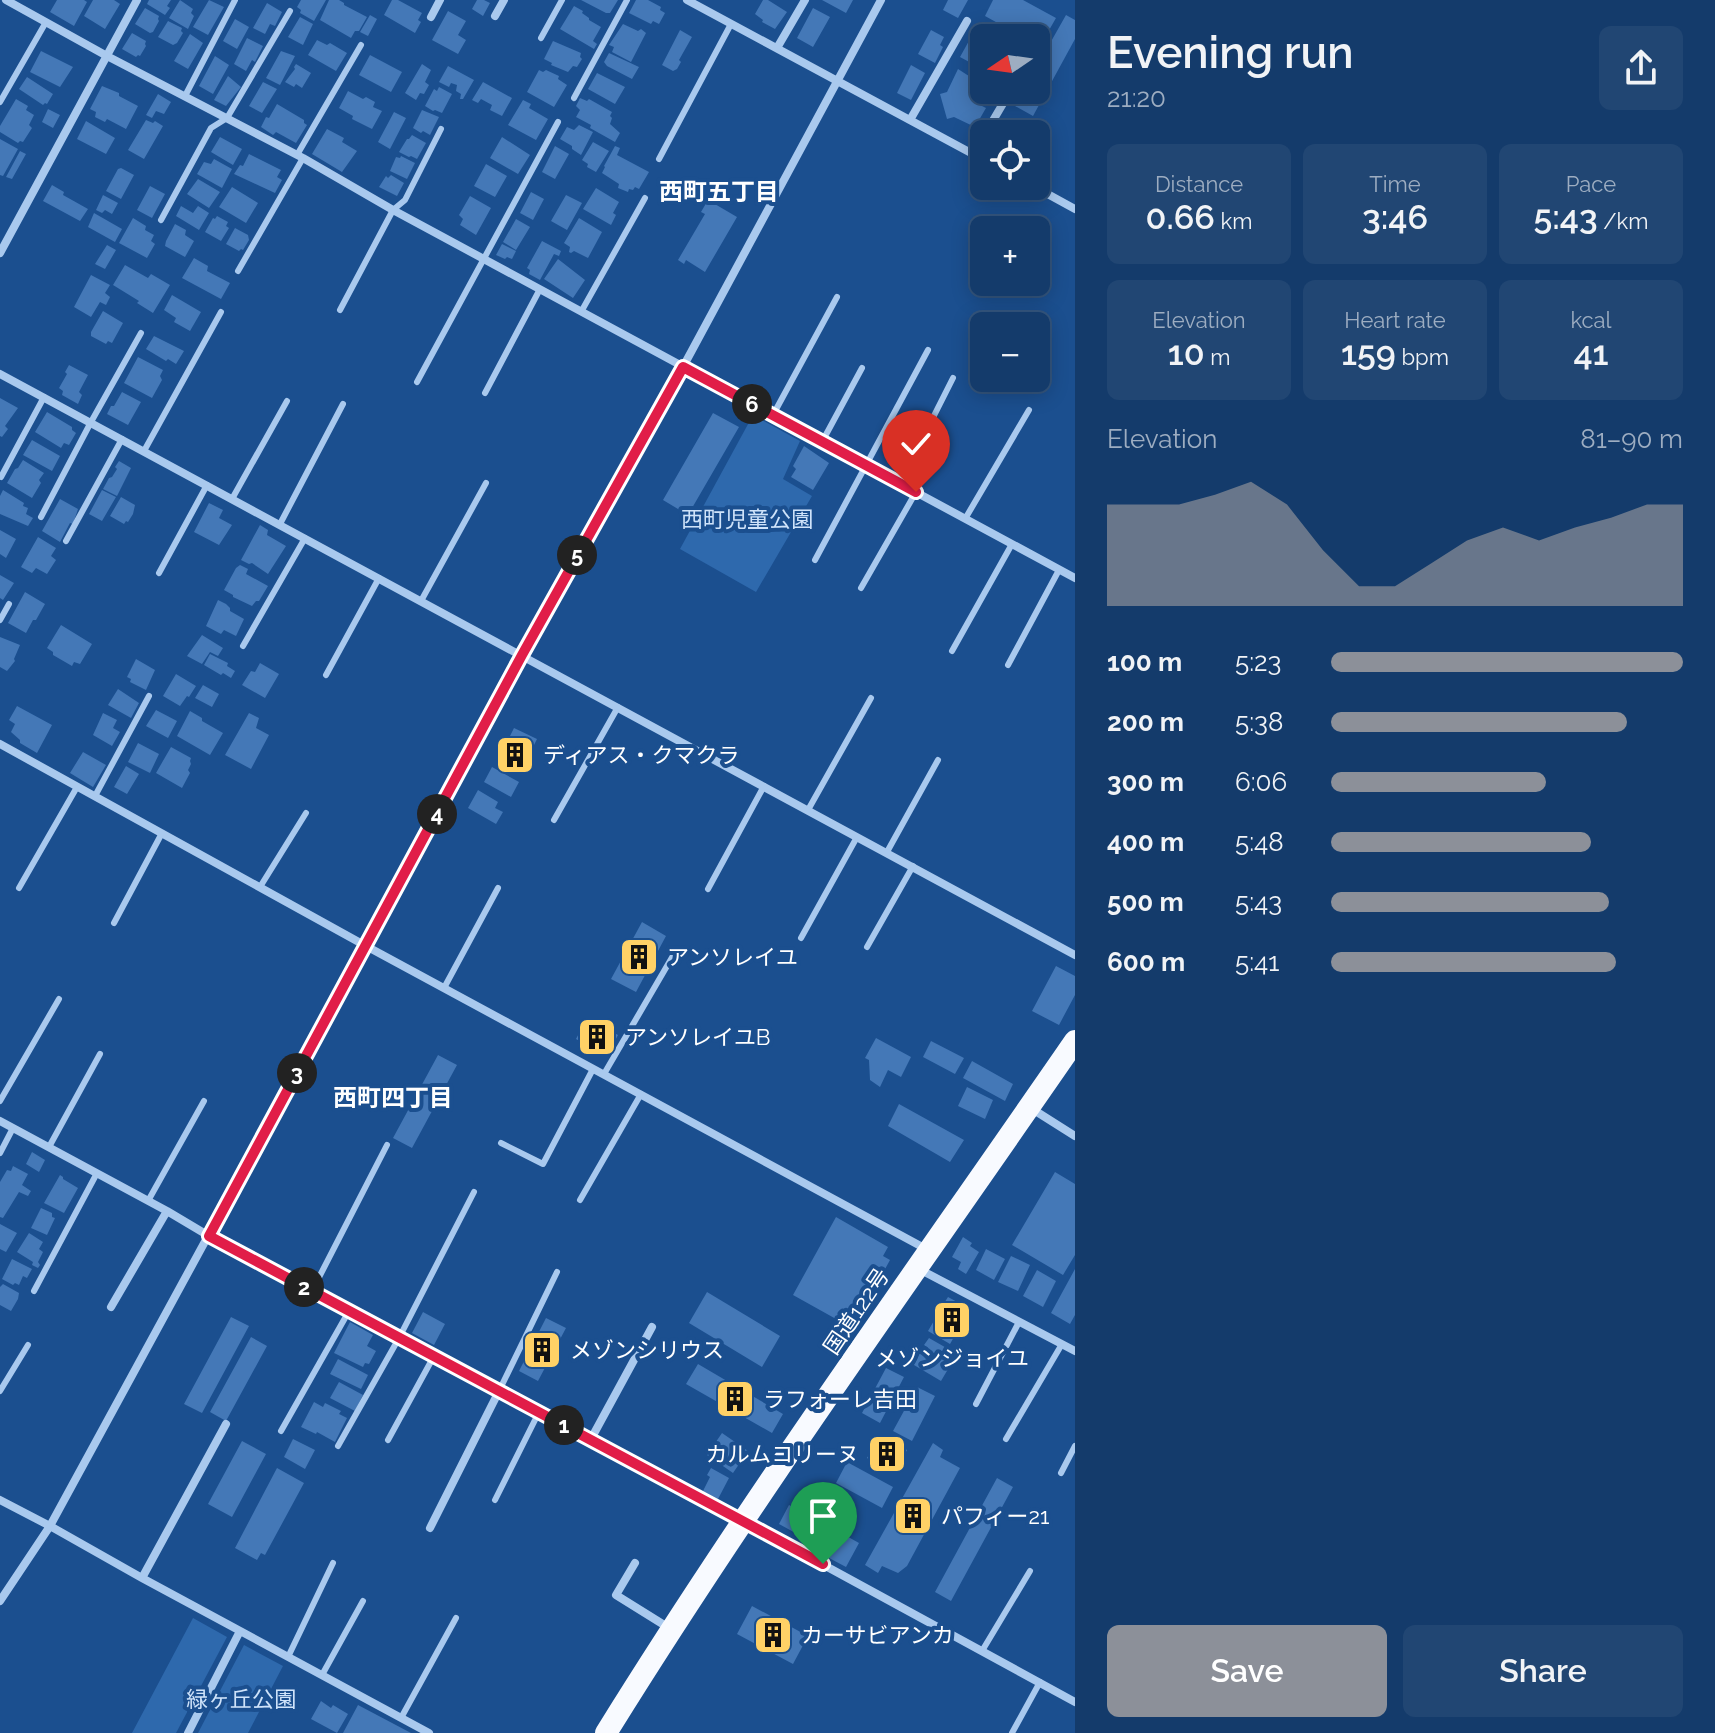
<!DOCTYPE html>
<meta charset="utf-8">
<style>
body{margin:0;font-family:Raleway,"Noto Sans JP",sans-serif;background:#214673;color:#f1f3f6;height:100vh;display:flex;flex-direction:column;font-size:30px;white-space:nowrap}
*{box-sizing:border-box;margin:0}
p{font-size:26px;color:#9dadc1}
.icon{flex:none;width:44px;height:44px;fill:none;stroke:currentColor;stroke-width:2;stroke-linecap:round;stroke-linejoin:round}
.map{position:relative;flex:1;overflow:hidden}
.sheet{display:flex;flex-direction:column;background:#143b6b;width:640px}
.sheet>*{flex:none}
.needle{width:52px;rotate:257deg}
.fabs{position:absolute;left:970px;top:24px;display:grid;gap:16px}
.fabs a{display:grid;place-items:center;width:80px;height:80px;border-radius:12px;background:#143b6b;box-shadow:0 4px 20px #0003,0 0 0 2px #33557e;font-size:40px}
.pin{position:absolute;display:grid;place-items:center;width:68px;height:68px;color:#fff;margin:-82px -34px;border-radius:50% 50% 50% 0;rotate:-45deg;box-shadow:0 0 8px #0007}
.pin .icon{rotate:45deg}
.km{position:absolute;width:40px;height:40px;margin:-20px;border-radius:50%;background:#222;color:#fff;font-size:22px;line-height:40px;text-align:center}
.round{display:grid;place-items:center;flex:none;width:84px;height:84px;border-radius:12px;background:#214673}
.head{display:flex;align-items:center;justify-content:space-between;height:136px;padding:0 32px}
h1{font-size:44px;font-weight:600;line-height:60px}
.stats{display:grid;grid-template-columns:repeat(3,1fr);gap:12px;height:136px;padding:8px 32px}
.stats div{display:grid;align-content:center;border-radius:12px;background:#214673;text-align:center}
.stats b{font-size:34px;font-weight:600}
.stats small{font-size:22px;font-weight:400}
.stats p{font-size:22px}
.chart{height:224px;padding:16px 32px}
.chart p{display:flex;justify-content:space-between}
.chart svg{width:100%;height:144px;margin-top:8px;fill:#8c9099;opacity:.7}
.button{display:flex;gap:16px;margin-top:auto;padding:16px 32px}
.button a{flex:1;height:92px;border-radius:12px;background:#8c9099;color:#fff;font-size:32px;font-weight:600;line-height:92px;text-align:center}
.button a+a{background:#214673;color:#f1f3f6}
ul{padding:0 32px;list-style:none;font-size:26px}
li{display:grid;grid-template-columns:128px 96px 1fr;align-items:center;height:60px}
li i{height:20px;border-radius:10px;background:#8c9099}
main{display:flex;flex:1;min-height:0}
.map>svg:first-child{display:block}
.green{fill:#2e69ad}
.building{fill:#4478b7}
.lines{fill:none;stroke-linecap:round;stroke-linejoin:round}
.service{stroke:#a9c9ee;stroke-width:6}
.minor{stroke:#a9c9ee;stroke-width:8}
.trunk{stroke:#f8faff;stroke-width:22}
.route-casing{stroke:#fff;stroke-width:16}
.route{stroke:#e11d48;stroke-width:10}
.labels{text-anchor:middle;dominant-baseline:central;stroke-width:8;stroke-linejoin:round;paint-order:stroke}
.park-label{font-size:22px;fill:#cfe3fa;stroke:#1b4f8f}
.poi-label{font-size:22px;fill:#fff;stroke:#1b4f8f;text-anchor:start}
.street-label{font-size:22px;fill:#fff;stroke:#1b4f8f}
.neighbourhood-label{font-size:24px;font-weight:bold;fill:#fff;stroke:#1b4f8f}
</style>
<main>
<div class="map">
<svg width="1075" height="1733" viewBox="0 0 1075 1733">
<rect width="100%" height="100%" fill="#1b4f8f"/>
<path class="green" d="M753 415 800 441 783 479 812 496 756 592 680 549Z
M193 1618 227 1637 176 1733H132Z
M244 1645 283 1666 248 1733H198Z"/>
<path class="building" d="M57 0H84L87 2 74 26 50 12Z
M93 0H114L120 4 105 29 84 16Z
M149 0H171L167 6 170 8 165 15 147 4Z
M180 0 193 9 191 13 194 16 188 29 169 18Z
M209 0 224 7 208 35 193 27Z
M301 0H326L314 21 300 13 301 10 297 7Z
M329 0H339L344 3V5L367 17 359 31H355L351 38 320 20Z
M392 0H398L422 13 418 20 421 22 415 33 384 15Z
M477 0H484L490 3 483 16 472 9Z
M581 0H618L610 13H606Z
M636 0H648L661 7 660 10 665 13 659 24 653 21 651 24 629 13Z
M763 0H768L787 12 775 29 762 22 763 20 755 14Z
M822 0H853L846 13Z
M948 0H968L958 18 943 10Z
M993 0H1023L1056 18 1040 46 1036 44V38H1025L985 16Z
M267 3 282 12 275 26 270 24 265 34 253 28Z
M574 6 583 11 582 13 589 18V20L601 27 593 41 597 44 594 49 560 29Z
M145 8 159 16 158 19 159 21 153 32 150 33 135 24Z
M813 8 830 17 813 47 797 38Z
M448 11 466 21 458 35 466 40 458 54 432 40Z
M370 15 377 19 368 36 360 32Z
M1066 15 1075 20V39L1033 116 1015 106 1024 90H1036V68Z
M300 17 313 24 303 45 288 37Z
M235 19 249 27 237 49 223 41Z
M168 21 182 28 181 31 183 33 177 43 173 45 158 37Z
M623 24 638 31 641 29 646 33 631 62 612 52 614 47 609 45Z
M680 30 692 37 679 60 681 62 677 69 673 71 662 65Z
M931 30 944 37 940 45 943 47 935 63 918 54Z
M132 33 146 41 145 44 146 46 140 56 138 55 136 57 122 49Z
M190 34 203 43 188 69 174 61Z
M247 38 263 46 255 62 252 60 246 71 234 64Z
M970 39 984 47V70L960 57Z
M317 40 327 45 330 43 347 53 336 71 308 55Z
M553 41 581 53 580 57 582 59 577 67 573 66 568 72 551 65 552 63 544 59Z
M41 51 73 67 60 87 30 72Z
M281 51 295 56 280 85 266 78Z
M609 53 639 67 632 79 607 66 604 62Z
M370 55 402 72 391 92 359 75Z
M215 56 229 65 213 94 199 86Z
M296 64 311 73 302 88 296 84 294 87 285 82 295 69 294 67Z
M422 64 431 70 425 82 429 85 424 94 420 93 416 100 405 93Z
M911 65 925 73 911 100 897 93Z
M448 66 474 80 463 99H460L461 94 456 91 457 85 451 83 449 87 439 82Z
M958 69 972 78 970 83 978 104 986 108 975 127 954 117 947 119 940 94 947 92Z
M539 70 543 72 546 70 559 76 558 79 567 85 554 107 527 92Z
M597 73 625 87 615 104 588 89Z
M228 76 241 87 226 106 214 100Z
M27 77 53 94 47 104 45 103 43 105 19 89Z
M263 82 277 89 262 113 249 106Z
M483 82 512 98 502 116 490 110 492 105 481 99 478 103 472 100Z
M102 86 119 93V96L138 106 126 129 107 119 105 122 95 117 96 112 90 109Z
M439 87 452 94 442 113 435 110 433 111 425 106 434 89 437 91Z
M348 91 363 99 366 97 375 102 373 107 382 111 372 129 352 119 353 116 339 108Z
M158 94 171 102 164 114 156 111 152 118 146 115Z
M580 98 587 101 589 99 612 112 610 116 612 118 610 124 620 133 615 142 590 128 591 125 576 117 580 110 576 106Z
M16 99 28 106 26 110 34 115 29 125 32 128 23 142 20 141 18 143 0 132V126Z
M523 100 531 104 529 108 548 119 536 140 508 125Z
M277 104 304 120V123L307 125 296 143 276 132 273 135 261 127 266 117 269 118Z
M48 109 60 115 53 128 42 122Z
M422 110 439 117 430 135 423 131 421 133 413 128Z
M394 112 406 118 390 149 378 142Z
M146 120 153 123 155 121 163 126 144 159 128 150Z
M86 121 115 138 106 154 77 139Z
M579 125 593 132 581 155 572 149V146L560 139 567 127 574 130Z
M327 129 344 138 342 142 357 151 342 172 312 154Z
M412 135 426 143 417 159 411 156 409 157 399 152 407 139H409Z
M220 137 242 149 233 165 211 152Z
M502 137 530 155 518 174 490 158Z
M0 139 18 149 3 176 0 175Z
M593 142 609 151 596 172 587 167 588 164 582 160Z
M555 146 569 154 555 179 542 172Z
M615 146 620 148 617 155 649 172 639 189 635 187 633 190 629 189 628 192 618 188 619 184 602 173 605 167 604 166Z
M20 151 26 154 12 179 6 177Z
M249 154 281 170 277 177 282 180 275 193 234 174 240 165 243 166Z
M401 156 415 163 407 179 390 171 396 157 400 158Z
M214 159 232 169 222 188 197 174 204 162 211 164Z
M486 164 507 176 495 197 474 186Z
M121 168 134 175 121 199 106 191 118 169Z
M391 175 404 183 397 196 379 187 386 176 388 178Z
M198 179 220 192 209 208 187 194Z
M52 185 64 192 63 195 88 209 80 221 43 201Z
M150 186 165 194 152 218 137 210Z
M232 187 258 203 246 223 219 207Z
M596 188 619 202 613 213 616 215 611 225 583 209Z
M531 192 544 199 533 220 520 213Z
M103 195 118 203 112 214 105 210 102 213 96 210Z
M566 195 582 203 567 230 551 221Z
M470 196 491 208 476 235 460 225 463 219 459 215Z
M708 200 737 217 705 272 686 260 684 264 678 260 705 214 701 212Z
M181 206 193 213 198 206 209 213 199 230 176 216Z
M94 213 122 229 115 242 88 227Z
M217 216 228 222 226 226 229 228 221 241 205 232 213 218 215 219Z
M133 218 146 226 145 230 154 235 151 241 155 244 147 258 119 243Z
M579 218 602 232 588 258 574 251 571 253 569 252 570 247 564 243Z
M516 219 530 227 516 250 503 242Z
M175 224 186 230 185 235 194 241 185 257 165 246 166 241Z
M235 228 248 235 249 240 243 250 241 249 239 251 226 244Z
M542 241 561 251 559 256 554 254 540 280 529 274 530 270 527 268Z
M502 244 516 251 512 259 507 257 505 259 496 255Z
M107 245 116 250 105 269 95 264Z
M194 258 208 266 207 271 230 283 221 299 182 278Z
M558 259 585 280 573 298 544 279Z
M125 265 148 278 151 274 170 285 153 313 137 303 139 301 113 285Z
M91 275 110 285 105 293 110 297 106 305 100 302 91 317 74 307Z
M172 295 201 312 190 331 174 322 176 318 164 310Z
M103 311 123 323 112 343 108 341 106 344 91 336V332Z
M154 336 184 351 176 364 168 359 166 361 146 349Z
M138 357 163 370 160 376 162 380 152 398 124 383Z
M69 365 88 375 79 392 82 395 78 404 62 395 63 391 59 388 67 374 65 372Z
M122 392 141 402 128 425 107 414 111 406H114Z
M0 398 18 408 5 426 8 429 2 437 0 436Z
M47 412 72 427V430L76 433 69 445 64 443 61 448 35 432Z
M713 413 739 427 688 515 663 500Z
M32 440 60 456 52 471 23 455Z
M804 446 829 463 813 490 791 477 796 469 793 466Z
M23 460 44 473 39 480 41 483 32 498 7 483 15 469 18 468Z
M119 461 131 468 117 496 103 489 109 478 112 477 117 469 115 467Z
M3 490 24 503 23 506 28 508 26 514 33 518 28 526 0 514V496Z
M102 490 116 497 102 521 89 514Z
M121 497 135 505 133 514 128 522 126 521 124 524 110 516Z
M60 499 78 509 73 524 70 523 60 542 42 531Z
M209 503 223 510 219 518 232 525 219 545 194 532Z
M260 525 268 530 267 535 286 546 268 574 252 563 249 564 241 560Z
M0 530 16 539 6 558 0 554Z
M38 537 56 548 51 556 56 560 47 574 36 568 32 573 21 567Z
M240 565 248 569 246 574 268 586 259 601H256L252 606 233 597V595L224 590 236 568Z
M0 575 14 583 3 600 0 598Z
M25 592 45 604 36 620H33L26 633 8 623Z
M218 600 226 604 230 608V611L244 619 236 636 224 630 221 634 206 626Z
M61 625 92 644 80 664 74 662 72 666 53 655V652L47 648Z
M202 635 223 648 218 656 210 652 202 664 187 656Z
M0 637 20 645 14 659 15 661 7 671 0 667Z
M210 654 228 663 227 666 235 671 231 678 223 673 221 675 204 665Z
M136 659 155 670 146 690 130 682 131 679 127 677Z
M260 663 279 674 265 698 242 685 251 671 255 672Z
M176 674 196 686 189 697 187 696 180 706 163 696Z
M203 685 219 694 212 707 195 698Z
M118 689 139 703 131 718 108 705Z
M17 706 52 725 37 753 20 743V740L11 732 15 724 9 720Z
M156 710 177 721 168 738 146 726Z
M190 711 202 718V721L223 733 210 755 177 736Z
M103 713 117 720 113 728 120 732 112 746 93 735Z
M249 713 259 718 256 728 269 735 251 769 225 755Z
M514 728 537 739 520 773 498 761 506 745 512 748 514 745 507 742Z
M138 743 159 754 150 773 128 762Z
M171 747 191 758 190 761 191 764 188 770 190 773 182 788 156 773Z
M83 752 106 765 93 787 70 773Z
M126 766 139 774 127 794 114 787Z
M492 767 519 782 511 797 484 782Z
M478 790 498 802 495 808 503 812 496 824 468 808Z
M642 922 666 936 636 992 611 979Z
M1056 966 1075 976V995L1059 1025 1032 1011Z
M587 1018 618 1035 607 1056 576 1039Z
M876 1038 911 1057 901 1077 888 1070 880 1087 870 1080 869 1060 865 1058Z
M931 1041 964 1058 955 1074 923 1057Z
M438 1055 457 1065 412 1148 393 1138Z
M972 1061 1013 1084 1005 1101 963 1078Z
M967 1087 993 1100 985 1119 958 1106Z
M899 1104 964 1140 950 1162 888 1126Z
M32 1152 45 1160 39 1172 26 1164Z
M13 1166 28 1174 22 1185 31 1191 28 1196 19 1192 3 1218 0 1217V1182L7 1170 11 1171Z
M1055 1172 1075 1184V1255L1063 1275 1012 1245Z
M60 1175 63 1177V1179L78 1188 64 1213 44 1203Z
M41 1208 52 1213V1217L55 1218 47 1235 31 1228Z
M836 1217 888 1247 883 1256 890 1260 856 1322 849 1317 845 1324 793 1295Z
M0 1224 17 1233 6 1252 0 1249Z
M29 1233 43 1242 39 1249 43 1252 38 1262 40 1265 38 1268 32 1265 33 1262 17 1252Z
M963 1237 972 1243 970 1246 979 1252 966 1274 958 1269 961 1262 952 1257Z
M986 1249 1005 1259 994 1280 976 1270Z
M1011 1256 1030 1265 1018 1291 998 1282Z
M12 1259 32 1269 27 1278 23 1276 19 1285 15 1283 13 1285 2 1279Z
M1075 1269V1315L1070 1324 1051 1313Z
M1037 1270 1056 1281 1043 1307 1023 1296Z
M3 1284 19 1293 18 1299 11 1311 0 1305V1287Z
M707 1292 780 1336 762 1367 689 1323Z
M948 1297 970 1309 950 1344 928 1331 935 1319 940 1322 946 1311 941 1308Z
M423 1312 445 1324 434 1345 412 1333Z
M231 1317 249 1326 202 1413 184 1404Z
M546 1318 566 1328 538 1381 519 1371Z
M350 1322 373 1335 367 1346 376 1351 369 1364 365 1363 363 1367 334 1353Z
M251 1337 267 1346 226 1421 210 1412Z
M929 1338 957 1354 941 1381 914 1365 920 1353 924 1355 928 1348 924 1345Z
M338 1359 368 1375 361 1389 330 1374Z
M698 1364 783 1414 772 1433 686 1384Z
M886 1368 904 1377 880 1423 862 1413Z
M339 1382 363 1395 355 1411 330 1398Z
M917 1387 935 1396 912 1441 893 1431Z
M314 1402 323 1407 325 1403 341 1411 339 1414 347 1418 335 1442 317 1432 316 1434 301 1427Z
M722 1433 748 1451 733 1473 707 1455Z
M880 1435 907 1450 895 1473 867 1458Z
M293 1439 315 1450 305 1469 284 1457Z
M242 1441 266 1454 232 1517 208 1504Z
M933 1443 943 1450 940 1457 960 1468 907 1566 898 1573 882 1566 878 1573 865 1565Z
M847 1462 893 1487 882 1508 836 1483Z
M277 1468 304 1483 265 1555 261 1553 257 1560 235 1548Z
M711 1468 729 1478 718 1499 703 1491 710 1477 707 1475Z
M997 1478 1013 1487 951 1601 935 1592Z
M789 1505 820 1522 810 1541 779 1524Z
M834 1529 859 1543 846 1567 816 1551 825 1535 829 1538Z
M752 1606 808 1636 793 1664 737 1634Z
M321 1701 331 1708 333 1705 348 1714 337 1733 311 1719Z
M358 1705 411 1733H343Z"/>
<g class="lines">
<path class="service" d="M541 38 562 0
M185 96 235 0
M574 98 627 0
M0 102 46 22
M297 155 361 45
M659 159 731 24
M161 220 211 128 227 118 290 11
M238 271 303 158
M340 310 393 210 405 200 441 129
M581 312 645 198
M417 382 558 122
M485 393 540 289
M773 415 837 297
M822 442 862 368
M144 451 221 312
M1 477 44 397
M900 483 953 378
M232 499 287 401
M41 517 91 422 141 333
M965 519 1029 410
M280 524 343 404
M66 541 122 439
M815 560 928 350
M159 573 207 485
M861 588 916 492
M421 601 486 483
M0 620 9 604
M243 646 305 538
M952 651 1012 544
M1008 665 1059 570
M326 675 379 578
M95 796 149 696
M808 810 871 698
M554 820 618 707
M887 852 938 760
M260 887 306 813
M19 888 77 787
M708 889 764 786
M114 923 162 833
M801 938 857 837
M867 947 913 866
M444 988 498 888
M604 1074 674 954
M0 1101 59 999
M501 1143 543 1164 593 1069
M49 1147 100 1054
M0 1153 13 1128
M580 1200 641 1094
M148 1201 204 1101
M34 1291 97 1173
M312 1291 387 1145
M0 1391 28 1345
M499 1391 557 1272
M976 1404 1019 1322
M281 1431 349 1311
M1006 1439 1062 1344
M388 1440 434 1356
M338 1446 399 1338 474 1192
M1061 1473 1075 1446
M495 1500 539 1412
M982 1651 1030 1571
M288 1657 333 1563
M322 1675 363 1601
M401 1718 456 1618
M1012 1733 1040 1682"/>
<path class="minor" d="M6 0 107 56 303 158 393 210 1075 578
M687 0 984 160
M495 16 504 0
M431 17 440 0
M777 48 805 0
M910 120 967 21
M985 134 1011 90
M1033 186 1075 209
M0 253 137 0
M0 374 1075 955
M0 744 366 946 928 1250
M1032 1105 1037 1112 1075 1136
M0 1121 167 1211 209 1236 743 1521 1075 1702
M917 1268 1075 1351
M111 1307 167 1211
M591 1439 652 1327
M0 1500 50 1526 142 1578 429 1733
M430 1528 499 1391
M635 1563 616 1595 669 1628
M142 1578 226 1424
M0 1601 50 1526 366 946 522 655 683 367 881 0
M188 1733 240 1631"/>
<path class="trunk" d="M606 1733C753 1496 917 1270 1075 1041"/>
</g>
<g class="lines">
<g class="route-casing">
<path id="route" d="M823 1564 209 1236 522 655 683 367 916 492"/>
</g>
<use href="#route" class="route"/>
</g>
<defs>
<g id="building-square" transform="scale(2)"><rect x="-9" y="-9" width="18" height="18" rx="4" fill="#ffd166" stroke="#1b4f8f"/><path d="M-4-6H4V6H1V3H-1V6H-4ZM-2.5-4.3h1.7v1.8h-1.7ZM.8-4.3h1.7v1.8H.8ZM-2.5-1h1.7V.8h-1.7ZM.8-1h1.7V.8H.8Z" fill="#111"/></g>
</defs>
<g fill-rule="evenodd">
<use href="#building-square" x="515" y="755"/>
<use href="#building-square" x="639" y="957"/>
<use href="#building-square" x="597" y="1037"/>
<use href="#building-square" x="952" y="1320"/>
<use href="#building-square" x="542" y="1350"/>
<use href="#building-square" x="735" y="1399"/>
<use href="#building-square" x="887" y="1454"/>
<use href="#building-square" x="913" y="1516"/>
<use href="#building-square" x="773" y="1635"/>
</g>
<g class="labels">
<g class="park-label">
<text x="747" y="519">西町児童公園</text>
<text x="241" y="1699">緑ヶ丘公園</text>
</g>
<g class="poi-label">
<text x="543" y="755">ディアス・クマクラ</text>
<text x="667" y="957">アンソレイユ</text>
<text x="625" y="1037">アンソレイユB</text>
<text x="570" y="1350">メゾンシリウス</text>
<text x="952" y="1358" text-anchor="middle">メゾンジョイユ</text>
<text x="763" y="1399">ラフォーレ吉田</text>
<text x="859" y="1454" text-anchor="end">カルムコリーヌ</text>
<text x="941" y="1516">パフィー21</text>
<text x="801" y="1635">カーサビアンカ</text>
</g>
<g class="street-label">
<text transform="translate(856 1311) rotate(-56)">国道122号</text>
</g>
<g class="neighbourhood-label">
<text x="719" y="191">西町五丁目</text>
<text x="393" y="1097">西町四丁目</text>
</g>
</g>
</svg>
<div class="fabs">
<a><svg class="needle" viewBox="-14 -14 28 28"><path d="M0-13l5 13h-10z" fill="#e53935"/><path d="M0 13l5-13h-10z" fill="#9dadc1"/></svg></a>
<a><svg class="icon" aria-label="locate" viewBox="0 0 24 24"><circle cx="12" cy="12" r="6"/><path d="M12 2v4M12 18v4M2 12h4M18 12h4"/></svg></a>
<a>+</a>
<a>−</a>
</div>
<div class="pin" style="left:823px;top:1564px;background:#1e9e55"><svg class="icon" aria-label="arrive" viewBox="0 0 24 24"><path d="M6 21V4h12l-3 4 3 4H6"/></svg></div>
<div class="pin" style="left:916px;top:492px;background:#d93025"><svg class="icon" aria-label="check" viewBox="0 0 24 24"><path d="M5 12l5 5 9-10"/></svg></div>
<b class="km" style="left:564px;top:1425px">1</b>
<b class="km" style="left:304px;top:1287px">2</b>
<b class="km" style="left:297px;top:1073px">3</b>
<b class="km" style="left:437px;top:814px">4</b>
<b class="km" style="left:577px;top:555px">5</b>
<b class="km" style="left:752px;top:404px">6</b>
</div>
<section class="sheet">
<div class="head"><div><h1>Evening run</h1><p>21:20</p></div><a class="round"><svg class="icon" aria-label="share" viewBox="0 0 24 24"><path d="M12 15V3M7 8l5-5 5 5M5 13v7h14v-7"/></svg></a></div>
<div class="stats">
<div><p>Distance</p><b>0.66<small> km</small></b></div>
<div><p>Time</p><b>3:46</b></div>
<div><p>Pace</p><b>5:43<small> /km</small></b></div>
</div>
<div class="stats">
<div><p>Elevation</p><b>10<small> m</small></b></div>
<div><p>Heart rate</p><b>159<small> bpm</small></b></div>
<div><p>kcal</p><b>41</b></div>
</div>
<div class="chart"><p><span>Elevation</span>81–90 m</p>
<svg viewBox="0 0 160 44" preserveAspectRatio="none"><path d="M0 44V13L10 13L20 13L30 10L40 6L50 13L60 27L70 38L80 38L90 31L100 24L110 20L120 24L130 20L140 17L150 13L160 13V44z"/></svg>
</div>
<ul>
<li><b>100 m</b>5:23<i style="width:100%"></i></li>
<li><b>200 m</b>5:38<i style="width:84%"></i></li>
<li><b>300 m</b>6:06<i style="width:61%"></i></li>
<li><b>400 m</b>5:48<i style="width:74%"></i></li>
<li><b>500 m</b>5:43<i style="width:79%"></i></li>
<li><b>600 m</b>5:41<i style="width:81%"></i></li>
</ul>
<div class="button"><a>Save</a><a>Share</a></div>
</section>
</main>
